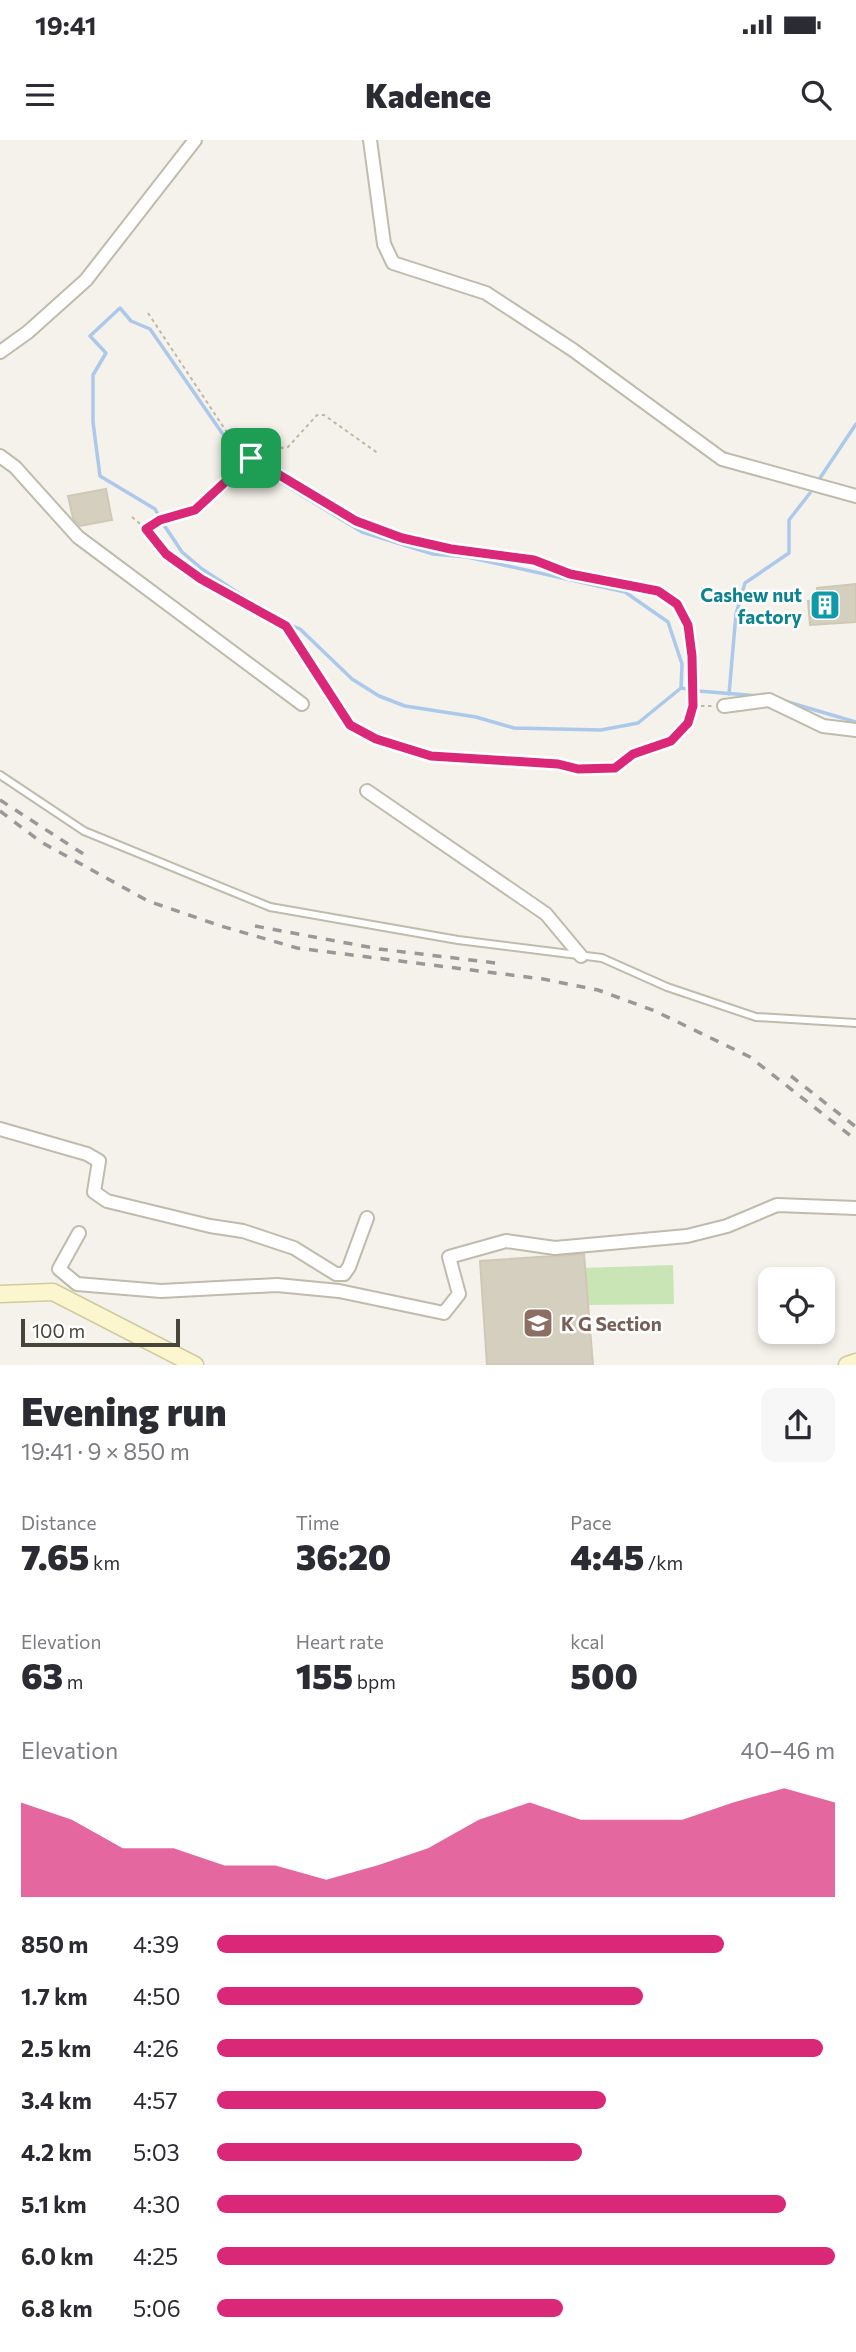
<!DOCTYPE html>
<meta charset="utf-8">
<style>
body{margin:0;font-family:Commissioner,sans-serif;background:#f7f7f7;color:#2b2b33;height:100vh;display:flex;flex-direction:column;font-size:26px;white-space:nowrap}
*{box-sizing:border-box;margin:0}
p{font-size:23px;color:#7c7c81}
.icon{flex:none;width:38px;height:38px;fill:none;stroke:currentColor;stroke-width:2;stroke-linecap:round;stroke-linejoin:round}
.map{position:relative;height:1225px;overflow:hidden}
.panel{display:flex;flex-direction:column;background:#fff;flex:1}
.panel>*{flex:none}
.buttons{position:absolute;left:758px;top:1127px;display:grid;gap:14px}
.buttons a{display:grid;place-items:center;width:77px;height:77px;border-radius:14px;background:#fff;box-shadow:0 4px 10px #0003;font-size:35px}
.scale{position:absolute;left:21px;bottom:18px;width:159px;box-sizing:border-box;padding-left:7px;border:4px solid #474439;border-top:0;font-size:19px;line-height:24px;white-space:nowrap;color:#474439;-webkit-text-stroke:5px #fff;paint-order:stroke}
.pin{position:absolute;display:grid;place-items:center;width:60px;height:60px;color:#fff;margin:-30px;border-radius:14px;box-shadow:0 4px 10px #0006}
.round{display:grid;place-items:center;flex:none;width:74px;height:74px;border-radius:14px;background:#f7f7f7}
.summary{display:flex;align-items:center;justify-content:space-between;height:119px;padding:0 21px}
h1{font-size:38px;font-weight:800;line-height:52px}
.figures{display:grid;grid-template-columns:repeat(3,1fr);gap:10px;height:119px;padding:7px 21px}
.figures div{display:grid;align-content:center}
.figures b{font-size:35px;font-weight:800}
.figures small{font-size:19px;font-weight:400}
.figures p{font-size:19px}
.chart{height:196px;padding:14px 21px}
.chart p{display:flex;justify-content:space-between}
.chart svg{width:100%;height:126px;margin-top:7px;fill:#db2777;opacity:.7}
ul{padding:0 21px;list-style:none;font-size:23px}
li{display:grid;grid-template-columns:112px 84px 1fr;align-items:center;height:52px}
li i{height:18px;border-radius:9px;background:#db2777}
.status{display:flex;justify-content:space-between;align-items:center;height:49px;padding:0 35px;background:#fff;direction:ltr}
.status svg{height:19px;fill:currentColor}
header{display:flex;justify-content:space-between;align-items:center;height:91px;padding:0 21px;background:#fff;font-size:32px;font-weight:800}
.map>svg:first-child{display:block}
.green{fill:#c9e5b6}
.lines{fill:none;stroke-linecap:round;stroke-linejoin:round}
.stream{stroke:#acc8eb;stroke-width:3.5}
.building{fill:#d5cfc0;stroke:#cfc8b4;stroke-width:2}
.service-casing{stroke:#bfbbad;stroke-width:10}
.minor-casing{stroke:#bfbbad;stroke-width:16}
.secondary-casing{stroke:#d0ca9d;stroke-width:19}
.path{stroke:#bfb99f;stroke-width:2;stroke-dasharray:3.5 3.5;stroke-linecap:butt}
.service{stroke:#fff;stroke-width:6}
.minor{stroke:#fff;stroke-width:12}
.secondary{stroke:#fbf6cd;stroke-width:16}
.rail{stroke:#989898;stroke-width:3.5;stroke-dasharray:9 9;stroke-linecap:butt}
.route-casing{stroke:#fff;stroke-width:14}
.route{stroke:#db2777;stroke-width:9}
.labels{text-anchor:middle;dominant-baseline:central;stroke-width:5;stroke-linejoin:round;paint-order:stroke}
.culture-label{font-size:19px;font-weight:bold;fill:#0d838f;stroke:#fff;text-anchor:end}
.education-label{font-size:19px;font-weight:bold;fill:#785e54;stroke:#fff;text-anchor:start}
</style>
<div class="status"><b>19:41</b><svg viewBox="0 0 49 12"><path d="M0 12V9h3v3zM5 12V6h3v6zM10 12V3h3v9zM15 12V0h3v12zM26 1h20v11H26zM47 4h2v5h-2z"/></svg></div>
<header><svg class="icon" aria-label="menu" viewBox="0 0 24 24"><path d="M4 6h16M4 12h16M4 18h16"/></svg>Kadence<svg class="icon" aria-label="search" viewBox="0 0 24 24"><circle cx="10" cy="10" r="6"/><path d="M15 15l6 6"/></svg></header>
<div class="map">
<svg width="856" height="1225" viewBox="0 0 856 1225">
<rect width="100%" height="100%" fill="#f4f2ea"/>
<path class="green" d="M673 1125 674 1164 584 1165 582 1128Z"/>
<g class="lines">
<path class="stream" d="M251 324 362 392 433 414 467 417 625 452 668 482 682 524 681 548 687 549
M820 338 856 284
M160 378 155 369 100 336 93 282V235L106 213 90 196 120 168 131 181 150 189 222 293 245 317
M164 385 182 412 202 429 281 481 300 489 352 539 379 556 405 566 476 577 514 588 601 590 638 583 681 548
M698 551 760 556
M729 554 736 474 745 443 789 413V380L810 353
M781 560 856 582"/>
</g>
<path class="building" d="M106 349 112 380 80 386 73 378 68 356Z
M856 444V482L810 485 808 461 818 460 817 448Z
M584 1114 593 1225H487L480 1121Z"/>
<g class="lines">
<g class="service-casing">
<path id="service" d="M0 635 84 691 270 767 458 800 602 818 667 847 756 877 856 883"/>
</g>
<g class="minor-casing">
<path id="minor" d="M370 0 384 104 393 123 486 153 573 210 722 319 856 356
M0 212 28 192 86 140 195 0
M0 316 15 327 78 397 302 564
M724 566 769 560 823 586 856 590
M367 651 546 774 581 816
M0 989 87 1014 99 1021 94 1052 107 1061 210 1086 243 1091 294 1108 336 1134H344L349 1127 367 1078
M79 1093 59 1129 77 1144 161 1151 277 1145 339 1151 444 1173 459 1154 449 1117 506 1101 555 1108 687 1096 727 1086 777 1065 856 1068"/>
</g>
<g class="secondary-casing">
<path id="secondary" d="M0 1154 53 1152 195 1225
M847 1225 856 1222"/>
</g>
<path class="path" d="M148 173 236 306 265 329 357 381 402 398 451 409 534 420 570 434 658 451 677 464 688 485 693 566
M132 377 154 396 166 414 201 439 286 487 350 585 376 599 431 616 558 624C574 628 602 634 617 627 623 623 628 617 634 614 666 598 681 607 693 566H712
M147 389C162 379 178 379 193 371 216 358 249 321 265 300L282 308 288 307 317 275H324L379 314"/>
<use href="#service" class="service"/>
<use href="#minor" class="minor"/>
<use href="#secondary" class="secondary"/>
<path class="rail" d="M0 660 88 717
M0 671 41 702 148 761 221 786 297 808 543 839 598 850 655 871 750 917 856 1000
M255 786 379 809 504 824
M791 936 856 987"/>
</g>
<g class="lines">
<g class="route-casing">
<path id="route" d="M251 318 356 381 402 398 451 409 534 420 570 434 658 451 677 464 688 485 692 516 693 566 688 583 671 601 633 614 615 628 578 629 558 624 431 616 376 599 350 585 286 486 201 439 166 414 146 389 160 380 195 370Z"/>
</g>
<use href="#route" class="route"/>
</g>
<defs>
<g id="building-square" transform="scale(1.575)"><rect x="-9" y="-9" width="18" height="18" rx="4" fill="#0f9aa8" stroke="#fff"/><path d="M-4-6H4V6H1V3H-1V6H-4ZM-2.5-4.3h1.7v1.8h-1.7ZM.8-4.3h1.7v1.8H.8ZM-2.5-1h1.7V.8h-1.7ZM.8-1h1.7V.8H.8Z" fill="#fff"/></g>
<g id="school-square" transform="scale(1.575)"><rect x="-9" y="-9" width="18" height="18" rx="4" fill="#8d6e63" stroke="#fff"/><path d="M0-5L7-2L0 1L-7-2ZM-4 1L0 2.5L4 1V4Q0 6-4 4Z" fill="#fff"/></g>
</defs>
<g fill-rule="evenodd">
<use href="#building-square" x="825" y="465"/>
<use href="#school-square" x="538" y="1183"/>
</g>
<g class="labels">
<g class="culture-label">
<text x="802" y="454">Cashew nut<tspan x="802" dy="22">factory</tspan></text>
</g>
<g class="education-label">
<text x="561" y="1183">K G Section</text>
</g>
</g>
</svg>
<div class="buttons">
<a><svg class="icon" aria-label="locate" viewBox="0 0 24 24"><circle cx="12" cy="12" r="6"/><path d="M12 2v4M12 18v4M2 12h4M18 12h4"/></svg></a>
</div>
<div class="scale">100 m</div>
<div class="pin" style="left:251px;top:318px;background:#1e9e55"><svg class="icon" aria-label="arrive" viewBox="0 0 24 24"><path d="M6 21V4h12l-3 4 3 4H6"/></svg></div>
</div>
<section class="panel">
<div class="summary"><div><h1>Evening run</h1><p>19:41 · 9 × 850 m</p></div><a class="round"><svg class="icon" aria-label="share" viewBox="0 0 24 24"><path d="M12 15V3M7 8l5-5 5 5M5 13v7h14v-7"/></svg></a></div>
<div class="figures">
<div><p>Distance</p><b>7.65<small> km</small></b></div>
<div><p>Time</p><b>36:20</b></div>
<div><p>Pace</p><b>4:45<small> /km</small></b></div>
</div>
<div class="figures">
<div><p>Elevation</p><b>63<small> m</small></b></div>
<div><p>Heart rate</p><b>155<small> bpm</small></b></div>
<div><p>kcal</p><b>500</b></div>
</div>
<div class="chart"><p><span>Elevation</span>40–46 m</p>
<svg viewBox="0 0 160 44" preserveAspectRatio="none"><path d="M0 44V11L10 17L20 27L30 27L40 33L50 33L60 38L70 33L80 27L90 17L100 11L110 17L120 17L130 17L140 11L150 6L160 11V44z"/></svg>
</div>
<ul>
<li><b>850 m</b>4:39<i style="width:82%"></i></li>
<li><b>1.7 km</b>4:50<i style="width:69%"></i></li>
<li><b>2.5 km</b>4:26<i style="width:98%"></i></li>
<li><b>3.4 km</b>4:57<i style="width:63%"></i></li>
<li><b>4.2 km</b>5:03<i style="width:59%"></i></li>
<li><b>5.1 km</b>4:30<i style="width:92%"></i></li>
<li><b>6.0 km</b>4:25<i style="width:100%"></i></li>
<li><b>6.8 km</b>5:06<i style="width:56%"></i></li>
</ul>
</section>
